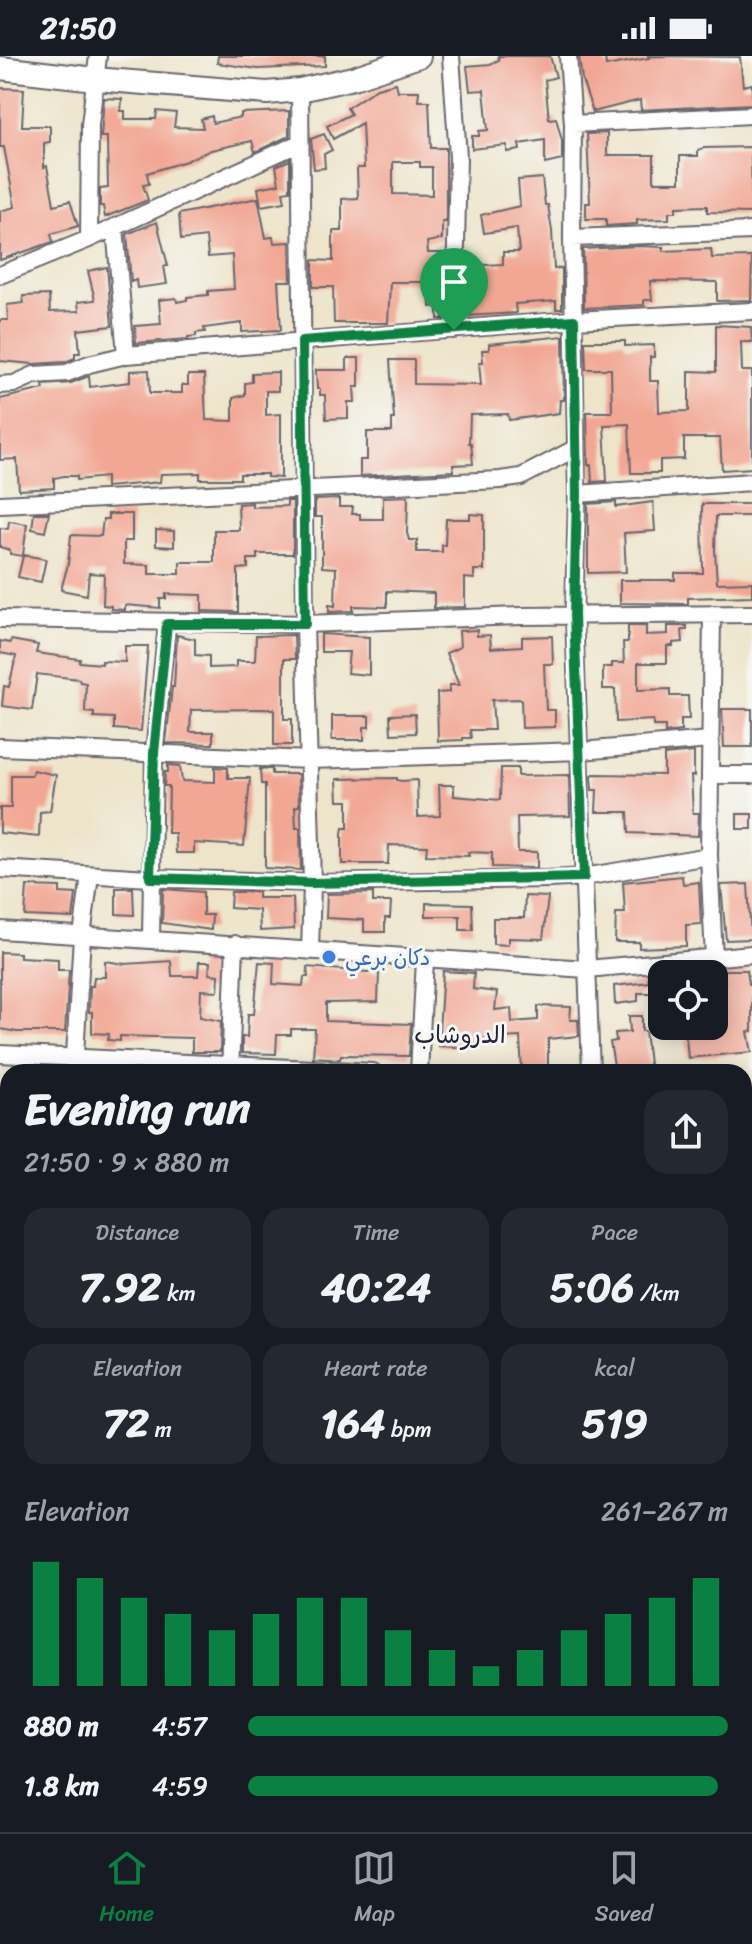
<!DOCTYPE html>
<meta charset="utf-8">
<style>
body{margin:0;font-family:Sriracha,"Playpen Sans Arabic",sans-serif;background:#242831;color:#f1f3f6;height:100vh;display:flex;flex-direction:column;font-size:30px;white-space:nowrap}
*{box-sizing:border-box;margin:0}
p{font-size:26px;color:#9ea1a6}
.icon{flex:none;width:44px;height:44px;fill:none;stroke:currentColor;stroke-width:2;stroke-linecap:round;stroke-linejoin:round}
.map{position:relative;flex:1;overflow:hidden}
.drawer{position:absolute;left:0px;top:1008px;width:752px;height:768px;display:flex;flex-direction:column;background:#171b24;border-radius:24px 24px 0 0;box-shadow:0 4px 20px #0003}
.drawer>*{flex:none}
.fabs{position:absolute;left:648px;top:904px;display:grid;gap:16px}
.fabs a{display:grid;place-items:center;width:80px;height:80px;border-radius:16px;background:#171b24;box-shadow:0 4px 20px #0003;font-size:40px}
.pin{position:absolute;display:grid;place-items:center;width:68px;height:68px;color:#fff;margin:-82px -34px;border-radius:50% 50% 50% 0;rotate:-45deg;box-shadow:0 0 8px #0007}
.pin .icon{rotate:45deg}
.round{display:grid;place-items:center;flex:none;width:84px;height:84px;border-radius:24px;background:#242831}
.headline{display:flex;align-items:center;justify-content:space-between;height:136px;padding:0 24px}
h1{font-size:44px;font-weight:700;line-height:60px}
.metrics{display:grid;grid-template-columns:repeat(3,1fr);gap:12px;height:136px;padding:8px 24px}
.metrics div{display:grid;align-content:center;border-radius:20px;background:#242831;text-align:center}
.metrics b{font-size:40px;font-weight:700}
.metrics small{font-size:22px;font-weight:400}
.metrics p{font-size:22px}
.chart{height:224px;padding:16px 24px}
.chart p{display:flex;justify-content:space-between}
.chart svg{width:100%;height:144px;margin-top:8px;stroke:#0b8043;stroke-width:6}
ul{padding:0 24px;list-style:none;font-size:26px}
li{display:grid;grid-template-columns:128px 96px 1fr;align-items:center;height:60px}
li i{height:20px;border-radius:10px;background:#0b8043}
.status{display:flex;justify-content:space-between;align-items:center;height:56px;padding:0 40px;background:#171b24;direction:ltr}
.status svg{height:22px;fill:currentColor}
.tabs{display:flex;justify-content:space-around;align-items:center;height:112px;border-top:2px solid #363941;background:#171b24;font-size:22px;color:#9ea1a6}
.tabs a{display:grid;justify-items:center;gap:4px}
.tabs .selected{color:#0b8043}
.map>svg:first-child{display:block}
.building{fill:#f2a794;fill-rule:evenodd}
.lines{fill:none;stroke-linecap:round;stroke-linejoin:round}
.street-casing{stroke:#69666d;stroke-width:20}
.secondary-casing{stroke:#69666d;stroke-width:26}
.street{stroke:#fff;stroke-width:16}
.secondary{stroke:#fff;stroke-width:22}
.route-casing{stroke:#fff;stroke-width:16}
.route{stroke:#0b8043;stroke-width:10}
.shop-dot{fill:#3f7fe0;stroke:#f6f6f2;stroke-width:3}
.labels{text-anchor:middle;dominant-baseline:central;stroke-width:6;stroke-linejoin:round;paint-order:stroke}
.shop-label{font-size:22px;fill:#366cbe;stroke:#f6f6f2;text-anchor:start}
.neighbourhood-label{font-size:24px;fill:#22223b;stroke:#f6f6f2}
</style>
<div class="status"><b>21:50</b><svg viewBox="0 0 49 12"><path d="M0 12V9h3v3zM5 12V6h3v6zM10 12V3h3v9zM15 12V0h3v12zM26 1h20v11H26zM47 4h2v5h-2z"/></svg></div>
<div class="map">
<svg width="752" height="1776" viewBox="0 0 752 1776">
<rect width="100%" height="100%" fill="#f6f6f2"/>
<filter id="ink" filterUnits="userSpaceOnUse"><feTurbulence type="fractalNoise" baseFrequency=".0125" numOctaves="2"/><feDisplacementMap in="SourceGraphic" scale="16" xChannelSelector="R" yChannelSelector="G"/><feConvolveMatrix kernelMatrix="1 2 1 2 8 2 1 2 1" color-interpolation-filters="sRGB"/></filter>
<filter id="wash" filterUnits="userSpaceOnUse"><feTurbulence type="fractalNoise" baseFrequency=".006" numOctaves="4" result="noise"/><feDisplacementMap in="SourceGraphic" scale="32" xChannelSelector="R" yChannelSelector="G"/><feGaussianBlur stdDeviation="1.8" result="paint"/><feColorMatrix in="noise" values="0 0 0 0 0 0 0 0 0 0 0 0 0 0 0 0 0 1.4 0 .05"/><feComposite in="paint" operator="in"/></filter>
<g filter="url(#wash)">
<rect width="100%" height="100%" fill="#ede4ca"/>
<g id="blocks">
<path class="building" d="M218 0H325V10L258 13 217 7Z
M498 0H550L556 21 545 24 549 63 556 62 562 85V104L545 108V84L519 88 520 94 507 96V89L472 93V80H479V75L488 74 484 34 470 35 467 10 490 8 499 4Z
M579 0H605L606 10 649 2 648 0 740 1 743 30 752 28V48L641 54 640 44 593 56 582 24Z
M396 27 398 35H419L418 45H429L431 92H446V166H442V183L427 186 428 197H445L443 263H438V250L430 251 429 226H390L388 267H334L333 231H313V204L333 205V175H342V143L358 142 357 112H364L362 67 333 83 327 70 351 58 347 52 377 32ZM393 106H420V111H432V139L393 138Z
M0 32 24 33 22 70H50V86L44 87V111L47 110 54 149 70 145 78 170 51 178 53 186 0 204V155L15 151 4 91H0Z
M104 42 122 43 121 55H125V63H156L157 55 176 57 174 71 203 72 201 63 212 60 213 67 241 61V57L289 55V80L255 96 252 85 211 94 186 105 147 117 149 128 143 129 148 144 105 161 103 150H100V133L108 132 107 81H101Z
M607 77V99H654V126H680V100H698V94L704 92 751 91 752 157 707 156V150L676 151V156H669V163L637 164V168L606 170V163H586V147H590L587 78Z
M324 78 332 94 324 98 325 112 314 113 311 83Z
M290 104V135L283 136 285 146 261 150 258 132 279 128 276 110Z
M542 122 545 149H548L552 175 554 213 562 212V253H556V245L515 248 516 257 465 260 466 210 503 208V196H519L517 172 484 177 481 159 520 150 518 124Z
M258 142 266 182 273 181 274 187 290 186 291 225H278L281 274 242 276V267L204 272 205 276 196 277V280L188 281V283L136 287 135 270 161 268 159 244 176 242 177 246 187 244V241L208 239V235L234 233 232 199 208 201 206 181 181 184 179 158Z
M157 166 168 210H164L167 228 137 232 136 224 131 226 127 178Z
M639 190 663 191V195L711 193 712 202 752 201 751 244 717 245V226L650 225 652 244H644V249L584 252 583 193Z
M107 211 112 270 78 274 80 297H75V302L65 306 34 308 0 305V264H8L7 249 24 247 23 240 49 239 50 256 79 255 78 246 95 244 88 215Z
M716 269 751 271 752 286H741L742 315H752V412L722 414 720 382H684V403L660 404V417H631L629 368 604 369 607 425 592 426 591 409H588L587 356H612L611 313H586L585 285H625V290L654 289V301H650V325H658L659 356 689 355V315L716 316Z
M563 280 564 344H560L559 357 509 364 508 358 470 359 469 387H471L473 408 453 409 454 415 360 420V404H367V376H392V363H394L390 304H414V328L481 329 479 306H483L482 294H489V288Z
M347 302H359V331H354L355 346H348V362L326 363 325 339H320V333H317L316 314H347Z
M149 314 150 337H182V329H188V319H204L206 364 233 365V342L245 339V327L252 326V317L278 316V335H266V359L281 358V422L267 421V418H240V423H200V417L161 418 160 426 106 431V421L77 424V420H64L54 422V432L19 434 17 403 0 404V343L44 333 43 329 71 327 89 320 90 331 130 326V315Z
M408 440 407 477 409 484H417V496H442V489H445L446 463H470V458L484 459V514H474V523L465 522V551L434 552V537L387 535V551L353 550V555L329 556V549L335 550 336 512 322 511V461H315V444L339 443V451H353L352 458H360V463H383V441Z
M287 445H293V498H257V503H248V512L238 513V556L202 555V539L166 538V543H160V552L125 549V554L111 553V550L103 549 104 518 89 517 87 539 61 534 68 508 71 479 101 480 103 463H108V458H132V485H124V508L149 509V518H180V506H214V474H239L238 448 252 447V451L287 450Z
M616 446V451L653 446 655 475 624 477 626 516 588 517V448Z
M702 448H752V460H716L715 495 717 527 752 526V540L688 542V548L620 547V524H675V517H703Z
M34 457H49L45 476 32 473Z
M9 465 27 468 23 499 46 503 41 526 18 521 23 500 10 498V494L0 491V472L8 473Z
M156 474 174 475V491L156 490Z
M628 570H646V579L668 578V570H687V574H682L683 586 673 587V590H667V607H638V634L670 633V640H688L689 663H681V675L665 677V670H653V664L616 666 615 633H603V611H612V607H624L623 586H628Z
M477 574V580L490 579 491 592 522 590V581L552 580 553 608H544L546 654H555V671L522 672 521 643 492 644 494 674H470L471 682H463V684L438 685 437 637 449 636V629H459L446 597 460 591 459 575Z
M321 578 369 581V619L347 617 349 596H321Z
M177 579 195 583V599L209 600V612L236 611V605H255L256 580 294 579 295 603H284V663H292V689H274V653L191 654 190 676H213V688L166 687 172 631H174Z
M11 584 38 589 36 597 80 603 79 606 102 608V605L125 606V590H148L141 675 114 673V662L94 661V657L85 656 86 627 80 626 79 623 37 618 32 654 2 650 4 630 9 631 16 600 0 597V585L10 587Z
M722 653H752V691H724Z
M415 658 416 677 391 678 390 659Z
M332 660H369V671H364V684H332Z
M694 696V720H691L693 757H699L698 780 629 777 628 756H596L597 734H592L591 720 594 718 664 719V699Z
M168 709 180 710 182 725 215 726V711L228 712V722H250L244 790 194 787V797H176L175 777H168L169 730H164L165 716H168Z
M501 712H518V720L569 719 570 760 517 761 518 796H537V812L492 811V797L468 796 469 800 426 799 427 790 389 789 388 808H342V777L343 772H348V745H338L337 723 397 722V724L401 725 417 724 418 761 440 760 439 729H454V740L500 744Z
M260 713H272V718H298L299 750 295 751 296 772H300L301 814 265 812V728H261Z
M33 714 56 719 50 755 40 756 39 781 0 777V752H11V719H32Z
M737 758H752V773H737Z
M682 820 683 828 699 826 701 868 686 869V890L639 892V886H615L616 857H625L623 826Z
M748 828 751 883 726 884 721 829Z
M27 830 60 831V837L76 838 73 862 25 860Z
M116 832H133L134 859 116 858Z
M163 833 203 836V859H212L211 874 162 867Z
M231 836H258V842H293L294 873 260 875 259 854 230 852Z
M373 837V846H391L390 862H385V876H364V864L326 862 327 838Z
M525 840 548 841 543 883 508 882V889L493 888V862H524Z
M426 847 472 848 473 874H460V860H426Z
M0 896 20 897V901L58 903V914H69L65 976H17L0 973Z
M105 905 125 908 171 905 172 920H198L199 906H210L209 918 219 919 218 935 201 934 200 961 221 965 220 996H192V982L120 980V985L108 984 109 978 92 977V956H89L90 930H93L94 921H105Z
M259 906 274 907 273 928 303 930 304 921H308L307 911 379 917 378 946 326 947V965L411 968 409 1000 341 999 340 1003 313 1001 315 973H291V979H277L276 998 242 997V981H247L248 958H254Z
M724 914H747L749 928H752V975L748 976 752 996 688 1002 685 970H714V941L725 940Z
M443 915 474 917 473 933 497 936 495 954 511 952 512 966 538 964V950L571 951 570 964H578L579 980 548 983V1016L522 1015 520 981 481 983V988L470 989V992L438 990Z
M661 917 662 937H638V945L615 948 614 930 649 926 648 919Z
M629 960H642V975H645L650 1016H615L610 986 616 985 615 977 630 976Z"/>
</g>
</g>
<g filter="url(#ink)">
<use href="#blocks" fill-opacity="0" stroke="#69666d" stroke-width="2"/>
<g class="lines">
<g class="street-casing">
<path id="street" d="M451 0 458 101 454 274
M568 0 573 68 572 182 577 438 574 559 591 1016
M300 34 305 568 312 827 310 895
M573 68 752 59
M115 171 126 299
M572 182 752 175
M89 183 90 69 98 0
M0 219 89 183 300 87
M0 329 14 328 34 319 67 317 89 308 126 299 574 264 752 255
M577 438 752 426
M0 448 500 424 521 421 576 392
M712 558 709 800 714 902
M0 563 305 568 521 560 752 558
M0 691 310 704 581 695 710 684
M710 719H752
M0 813 150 822 312 827 549 823 584 821 709 800
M0 874 587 913 752 898
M151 883 154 697 167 568
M0 998 373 1016
M74 1016 82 880 90 819
M230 1016 235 888
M419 1016 425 904
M744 1076 752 1075
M0 1113 8 1114
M0 1222 8 1223
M744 1276 752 1275
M0 1313H8
M744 1465H752
M744 1662 752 1656
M744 1691 749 1725 747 1776
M174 1776 175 1768
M385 1776 386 1768"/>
</g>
<g class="secondary-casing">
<path id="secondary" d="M0 12 95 23 267 37 300 34 353 22 419 0
M744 1726 752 1724
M557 1776 575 1768"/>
</g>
<use href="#street" class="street"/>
<use href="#secondary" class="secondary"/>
</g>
</g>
<g class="lines" filter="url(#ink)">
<g class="route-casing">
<path id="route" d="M574 264 577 438 574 559 584 821 312 827 150 822 154 697 167 568H305L302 285Z"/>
</g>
<use href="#route" class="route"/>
</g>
<circle class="shop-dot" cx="329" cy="901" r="8"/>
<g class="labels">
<g class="shop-label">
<text x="345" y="901">دكان برعي</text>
</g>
<g class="neighbourhood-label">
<text x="460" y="979">الدروشاب</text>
</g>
</g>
</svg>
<div class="fabs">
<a><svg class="icon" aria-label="locate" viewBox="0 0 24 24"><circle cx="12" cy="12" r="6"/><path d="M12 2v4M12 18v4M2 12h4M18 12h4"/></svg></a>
</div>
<div class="pin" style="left:454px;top:274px;background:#1e9e55"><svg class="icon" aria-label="arrive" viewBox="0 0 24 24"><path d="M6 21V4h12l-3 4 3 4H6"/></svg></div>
<section class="drawer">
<div class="headline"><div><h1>Evening run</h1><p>21:50 · 9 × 880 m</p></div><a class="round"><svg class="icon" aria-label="share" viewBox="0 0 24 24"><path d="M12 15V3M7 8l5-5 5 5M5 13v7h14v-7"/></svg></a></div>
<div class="metrics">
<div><p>Distance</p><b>7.92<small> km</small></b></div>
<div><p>Time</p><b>40:24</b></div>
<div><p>Pace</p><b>5:06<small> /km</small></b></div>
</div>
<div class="metrics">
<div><p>Elevation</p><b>72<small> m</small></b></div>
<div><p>Heart rate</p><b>164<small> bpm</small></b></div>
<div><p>kcal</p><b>519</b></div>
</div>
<div class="chart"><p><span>Elevation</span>261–267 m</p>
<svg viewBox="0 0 160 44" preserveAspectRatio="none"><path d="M5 44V6M15 44V11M25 44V17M35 44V22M45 44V27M55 44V22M65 44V17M75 44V17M85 44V27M95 44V33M105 44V38M115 44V33M125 44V27M135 44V22M145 44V17M155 44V11"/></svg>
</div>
<ul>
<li><b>880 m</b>4:57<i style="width:100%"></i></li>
<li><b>1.8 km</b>4:59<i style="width:98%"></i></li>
</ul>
</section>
</div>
<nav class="tabs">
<a class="selected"><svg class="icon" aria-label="home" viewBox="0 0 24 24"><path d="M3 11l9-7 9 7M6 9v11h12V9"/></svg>Home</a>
<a><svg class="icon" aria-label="map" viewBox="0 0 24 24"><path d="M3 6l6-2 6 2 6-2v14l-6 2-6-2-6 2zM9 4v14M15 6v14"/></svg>Map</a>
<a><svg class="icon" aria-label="saved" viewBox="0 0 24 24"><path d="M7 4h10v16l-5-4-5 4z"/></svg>Saved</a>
</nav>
